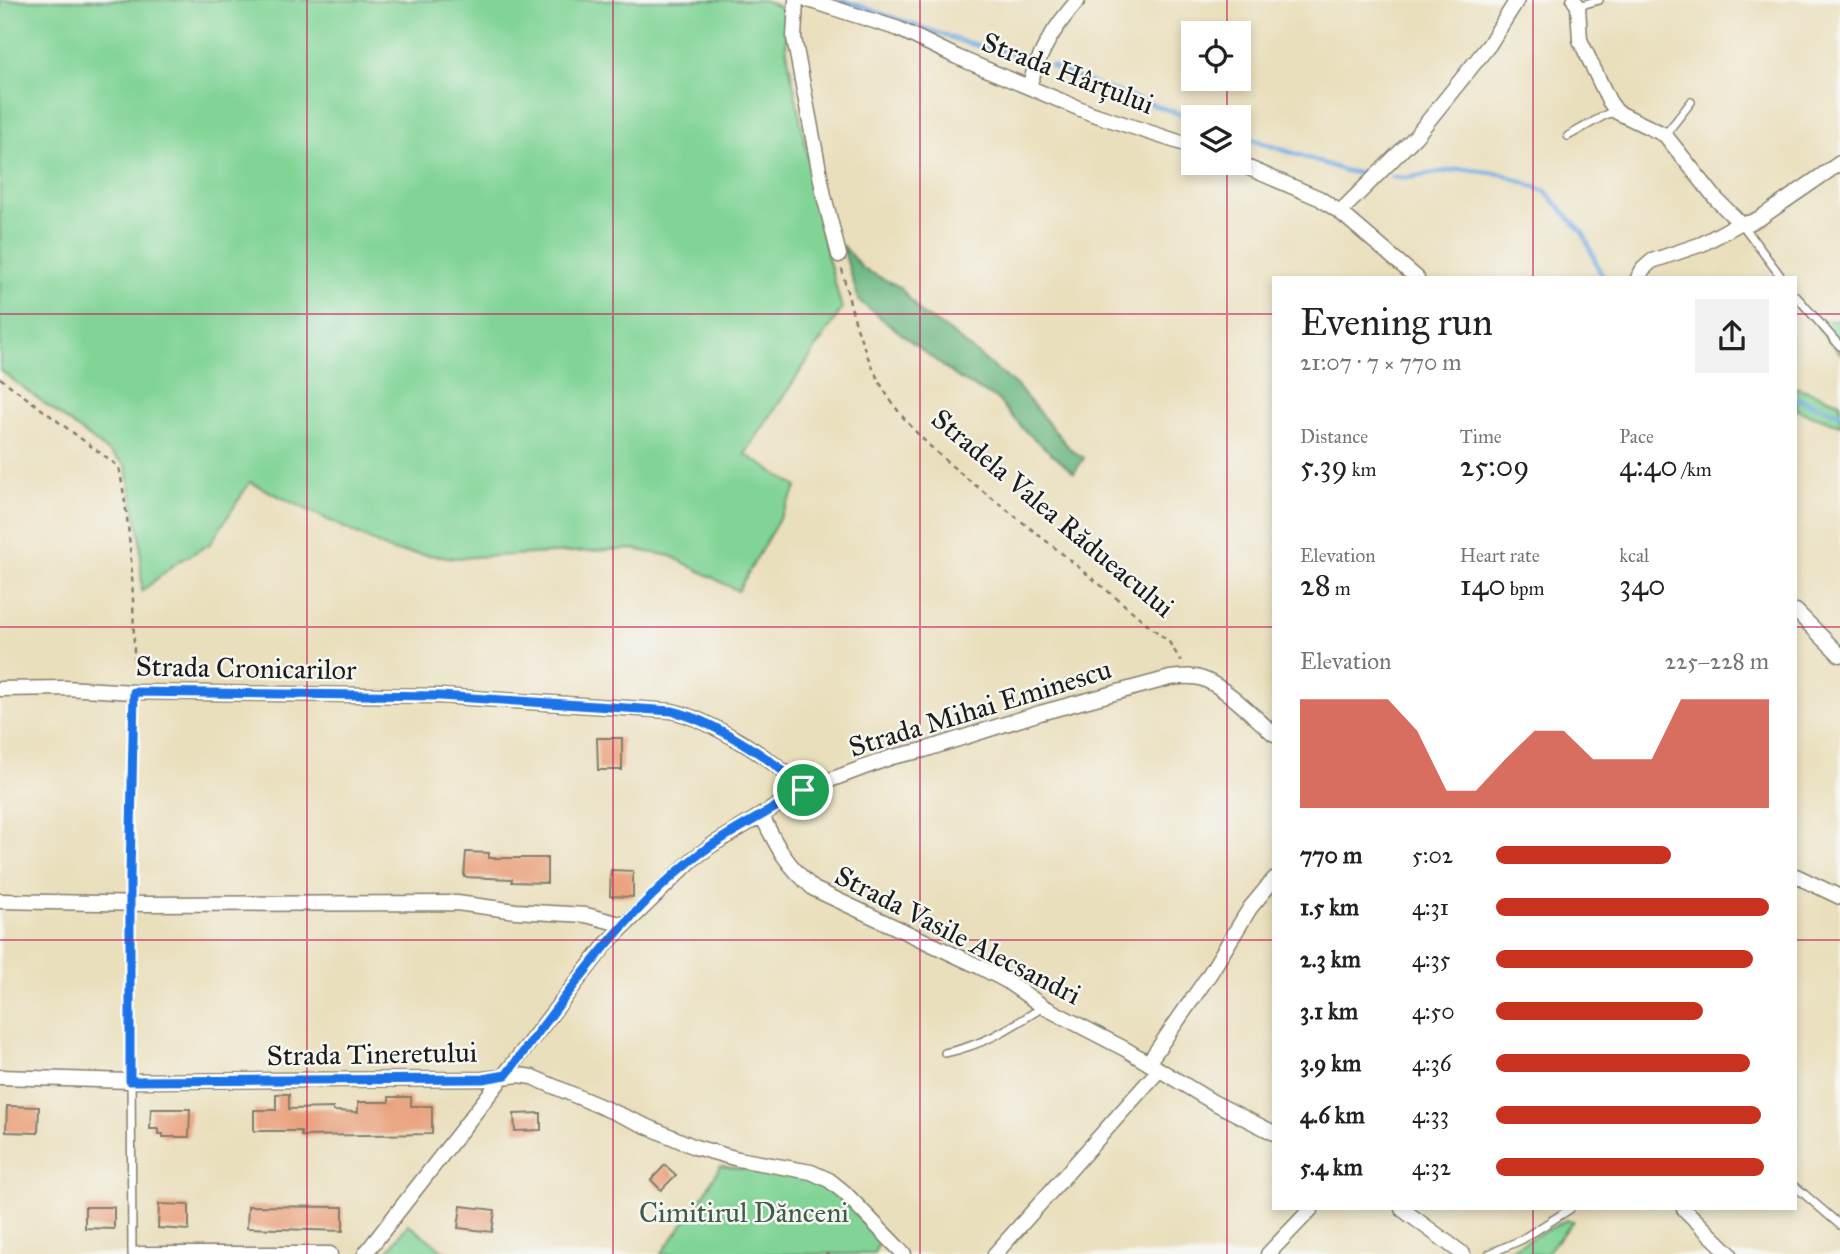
<!DOCTYPE html>
<meta charset="utf-8">
<style>
body{margin:0;font-family:"IM FELL Great Primer",serif;background:#f2f2f2;color:#222;height:100vh;display:flex;flex-direction:column;font-size:26px;white-space:nowrap}
*{box-sizing:border-box;margin:0}
p{font-size:23px;color:#767676}
.icon{flex:none;width:38px;height:38px;fill:none;stroke:currentColor;stroke-width:2;stroke-linecap:round;stroke-linejoin:round}
.map{position:relative;flex:1;overflow:hidden}
.side{position:absolute;left:1272px;top:276px;width:525px;height:934px;display:flex;flex-direction:column;background:#fff;border-radius:0px;box-shadow:0 4px 10px #0003}
.side>*{flex:none}
.tools{position:absolute;left:1181px;top:21px;display:grid;gap:14px}
.tools a{display:grid;place-items:center;width:70px;height:70px;border-radius:0px;background:#fff;box-shadow:0 4px 10px #0003;font-size:35px}
.pin{position:absolute;display:grid;place-items:center;width:60px;height:60px;color:#fff;margin:-30px;border:4px solid #fff;border-radius:50%;box-shadow:0 2px 7px #0007}
.round{display:grid;place-items:center;flex:none;width:74px;height:74px;border-radius:0px;background:#f2f2f2}
.head{display:flex;align-items:center;justify-content:space-between;height:119px;padding:0 28px}
h1{font-size:38px;font-weight:600;line-height:52px}
.figures{display:grid;grid-template-columns:repeat(3,1fr);gap:10px;height:119px;padding:7px 28px}
.figures div{display:grid;align-content:center}
.figures b{font-size:30px;font-weight:600}
.figures small{font-size:19px;font-weight:400}
.figures p{font-size:19px}
.chart{height:196px;padding:14px 28px}
.chart p{display:flex;justify-content:space-between}
.chart svg{width:100%;height:126px;margin-top:7px;fill:#c8321e;opacity:.7}
ul{padding:0 28px;list-style:none;font-size:23px}
li{display:grid;grid-template-columns:112px 84px 1fr;align-items:center;height:52px}
li i{height:18px;border-radius:9px;background:#c8321e}
.map>svg:first-child{display:block}
.green{fill:#81d496;stroke:#4e7859;stroke-width:2}
.forest{fill:#68b67f;stroke:#42694e;stroke-width:2}
.lines{fill:none;stroke-linecap:round;stroke-linejoin:round}
.stream{stroke:#73abe2;stroke-width:5}
.building{fill:#e99b74}
.lane-casing{stroke:#837e6c;stroke-width:10}
.street-casing{stroke:#837e6c;stroke-width:17}
.path{stroke:#837e6c;stroke-width:2.5;stroke-dasharray:5 5;stroke-linecap:butt}
.lane{stroke:#fff;stroke-width:7}
.street{stroke:#fff;stroke-width:14}
.route-casing{stroke:#fff;stroke-width:14}
.route{stroke:#1a73e8;stroke-width:9}
.grid{fill:none;stroke:#c2185b;stroke-width:2;stroke-opacity:0.55}
.labels{text-anchor:middle;dominant-baseline:central;stroke-width:5;stroke-linejoin:round;paint-order:stroke}
.street-label{font-size:28px;fill:#1c1c1c;stroke:#f6f6f2}
.park-label{font-size:28px;fill:#3f5c47;stroke:#f6f6f2}
</style>
<div class="map">
<svg width="1840" height="1254" viewBox="0 0 1840 1254">
<rect width="100%" height="100%" fill="#f6f6f2"/>
<filter id="ink" filterUnits="userSpaceOnUse"><feTurbulence type="fractalNoise" baseFrequency=".0143" numOctaves="2"/><feDisplacementMap in="SourceGraphic" scale="14" xChannelSelector="R" yChannelSelector="G"/><feConvolveMatrix kernelMatrix="1 2 1 2 8 2 1 2 1" color-interpolation-filters="sRGB"/></filter>
<filter id="wash" filterUnits="userSpaceOnUse"><feTurbulence type="fractalNoise" baseFrequency=".00686" numOctaves="4" result="noise"/><feDisplacementMap in="SourceGraphic" scale="28" xChannelSelector="R" yChannelSelector="G"/><feGaussianBlur stdDeviation="1.57" result="paint"/><feColorMatrix in="noise" values="0 0 0 0 0 0 0 0 0 0 0 0 0 0 0 0 0 1.4 0 .05"/><feComposite in="paint" operator="in"/></filter>
<g filter="url(#wash)">
<rect width="100%" height="100%" fill="#eadfbc"/>
<path class="green" d="M0 0H764L788 11 786 47 827 254 842 309 745 454 797 487 738 591 671 556 631 549 455 558 392 551 250 482 210 544 176 563 142 591 140 536 126 465 0 370Z
M1825 321H1840V353L1818 328Z
M1796 387 1840 402V425L1796 410Z
M720 1166 812 1178 838 1194 879 1241 874 1254H661L701 1200Z
M1566 1220 1573 1221 1546 1254H1502Z
M408 1224 448 1254H386Z"/>
<path class="forest" d="M842 245 863 269 900 287 921 313 949 331 1017 386 1071 450 1084 458 1074 473 1024 430 997 399 958 378 859 301Z"/>
<g class="lines">
<path class="stream" d="M842 0 964 42 1028 57
M1051 66 1091 83 1194 119
M1239 135 1346 171 1358 173
M1393 177 1405 178 1462 169 1502 174 1545 191 1583 233 1603 278
M1796 398 1840 414"/>
</g>
<g id="blocks">
<path class="building" d="M597 738H622V770H598Z
M466 852 489 853V858H547V883L512 882V879L464 877Z
M611 870 633 871V897L610 896Z
M276 1094H289V1109L333 1108V1111L358 1112V1102H389V1097H411V1106H432V1134L301 1136V1131H254V1110H276Z
M7 1106 39 1107 38 1133 6 1132Z
M151 1109H190L189 1137H163V1134H158V1129H150Z
M541 1113V1130L515 1131 514 1114Z
M665 1165 676 1175 661 1190 651 1180Z
M159 1204 189 1205V1230L158 1228Z
M248 1206 343 1207V1231L247 1228Z
M461 1206 495 1210 492 1232 458 1228Z
M85 1207H114V1229L85 1228Z"/>
</g>
</g>
<g filter="url(#ink)">
<use href="#blocks" fill-opacity="0" stroke="#837e6c" stroke-width="2"/>
<g class="lines">
<g class="lane-casing">
<path id="lane" d="M1578 6 1599 0
M1665 135 1691 102
M1568 136 1607 114 1617 112
M1741 223 1782 278
M1796 296 1840 346
M945 1053C986 1044 1008 1029 1043 1007
M1796 1187 1840 1225
M132 1254 130 876 134 692
M1489 1254 1521 1240 1570 1209"/>
</g>
<g class="street-casing">
<path id="street" d="M796 0 794 38 824 196 839 255
M808 0 899 29 957 57 1090 113 1194 147
M1574 0 1578 6 1580 40 1609 101 1617 112 1665 135 1717 200 1740 223
M1029 86C1041 49 1053 29 1078 0
M1237 163 1319 198 1340 212 1417 278
M1340 212 1416 136 1489 45 1517 0
M1638 278 1643 269 1652 261 1702 244 1740 223H1749L1760 218 1840 163
M1796 611 1840 655
M0 689 65 688 134 692 440 696 672 711C710 720 777 760 803 790
M762 816C778 849 786 864 814 889L980 967 1005 980 1044 1007 1125 1049 1213 1102 1274 1133
M1796 876 1840 897
M0 901 147 904 457 903 516 911 586 915 624 925
M1148 1063 1209 975 1250 908 1274 879
M0 1077 130 1081 483 1079 519 1075 532 1077 695 1147 738 1159 811 1172 829 1180 844 1192 904 1254
M1402 1209 1463 1254
M1684 1209 1730 1254
M139 1254H330
M365 1254 607 943 693 859 712 845 803 790 892 757 924 750 1040 713 1170 678C1181 677 1192 675 1203 679 1227 688 1254 717 1274 734
M995 1254 1159 1070
M1268 1254 1311 1209"/>
</g>
<path class="path" d="M842 269C851 312 865 361 889 398 922 448 975 484 1021 521 1071 560 1120 601 1169 642L1181 661
M0 378 119 467C133 539 134 605 134 677
M825 1254H831"/>
<use href="#lane" class="lane"/>
<use href="#street" class="street"/>
</g>
</g>
<g class="lines" filter="url(#ink)">
<g class="route-casing">
<path id="route" d="M134 692 440 696 672 711C710 720 777 760 803 790 768 814 728 831 694 858 619 918 564 999 506 1075L483 1079 130 1081V876Z"/>
</g>
<use href="#route" class="route"/>
</g>
<path class="grid" d="M307 0V1254M613 0V1254M920 0V1254M1227 0V33M1533 0V278M1227 79V117M1227 163V1254M0 314H1274M1796 314H1840M0 627H1274M1796 627H1840M0 940H1274M1796 940H1840M1533 1209V1254"/>
<g class="labels">
<g class="street-label">
<text transform="translate(1068 73) rotate(21)">Strada Hârțului</text>
<text transform="translate(1053 513) rotate(40)">Stradela Valea Rădueacului</text>
<text transform="translate(246 668) rotate(1)">Strada Cronicarilor</text>
<text transform="translate(980 708) rotate(-17)">Strada Mihai Eminescu</text>
<text transform="translate(958 935) rotate(27)">Strada Vasile Alecsandri</text>
<text transform="translate(372 1054) rotate(-1)">Strada Tineretului</text>
</g>
<g class="park-label">
<text x="744" y="1212">Cimitirul Dănceni</text>
</g>
</g>
</svg>
<div class="tools">
<a><svg class="icon" aria-label="locate" viewBox="0 0 24 24"><circle cx="12" cy="12" r="6"/><path d="M12 2v4M12 18v4M2 12h4M18 12h4"/></svg></a>
<a><svg class="icon" aria-label="layers" viewBox="0 0 24 24"><path d="M12 4l9 5-9 5-9-5zM3 14l9 5 9-5"/></svg></a>
</div>
<div class="pin" style="left:803px;top:790px;background:#1e9e55"><svg class="icon" aria-label="arrive" viewBox="0 0 24 24"><path d="M6 21V4h12l-3 4 3 4H6"/></svg></div>
<section class="side">
<div class="head"><div><h1>Evening run</h1><p>21:07 · 7 × 770 m</p></div><a class="round"><svg class="icon" aria-label="share" viewBox="0 0 24 24"><path d="M12 15V3M7 8l5-5 5 5M5 13v7h14v-7"/></svg></a></div>
<div class="figures">
<div><p>Distance</p><b>5.39<small> km</small></b></div>
<div><p>Time</p><b>25:09</b></div>
<div><p>Pace</p><b>4:40<small> /km</small></b></div>
</div>
<div class="figures">
<div><p>Elevation</p><b>28<small> m</small></b></div>
<div><p>Heart rate</p><b>140<small> bpm</small></b></div>
<div><p>kcal</p><b>340</b></div>
</div>
<div class="chart"><p><span>Elevation</span>225–228 m</p>
<svg viewBox="0 0 160 44" preserveAspectRatio="none"><path d="M0 44V6L10 6L20 6L30 6L40 17L50 38L60 38L70 27L80 17L90 17L100 27L110 27L120 27L130 6L140 6L150 6L160 6V44z"/></svg>
</div>
<ul>
<li><b>770 m</b>5:02<i style="width:64%"></i></li>
<li><b>1.5 km</b>4:31<i style="width:100%"></i></li>
<li><b>2.3 km</b>4:35<i style="width:94%"></i></li>
<li><b>3.1 km</b>4:50<i style="width:76%"></i></li>
<li><b>3.9 km</b>4:36<i style="width:93%"></i></li>
<li><b>4.6 km</b>4:33<i style="width:97%"></i></li>
<li><b>5.4 km</b>4:32<i style="width:98%"></i></li>
</ul>
</section>
</div>
